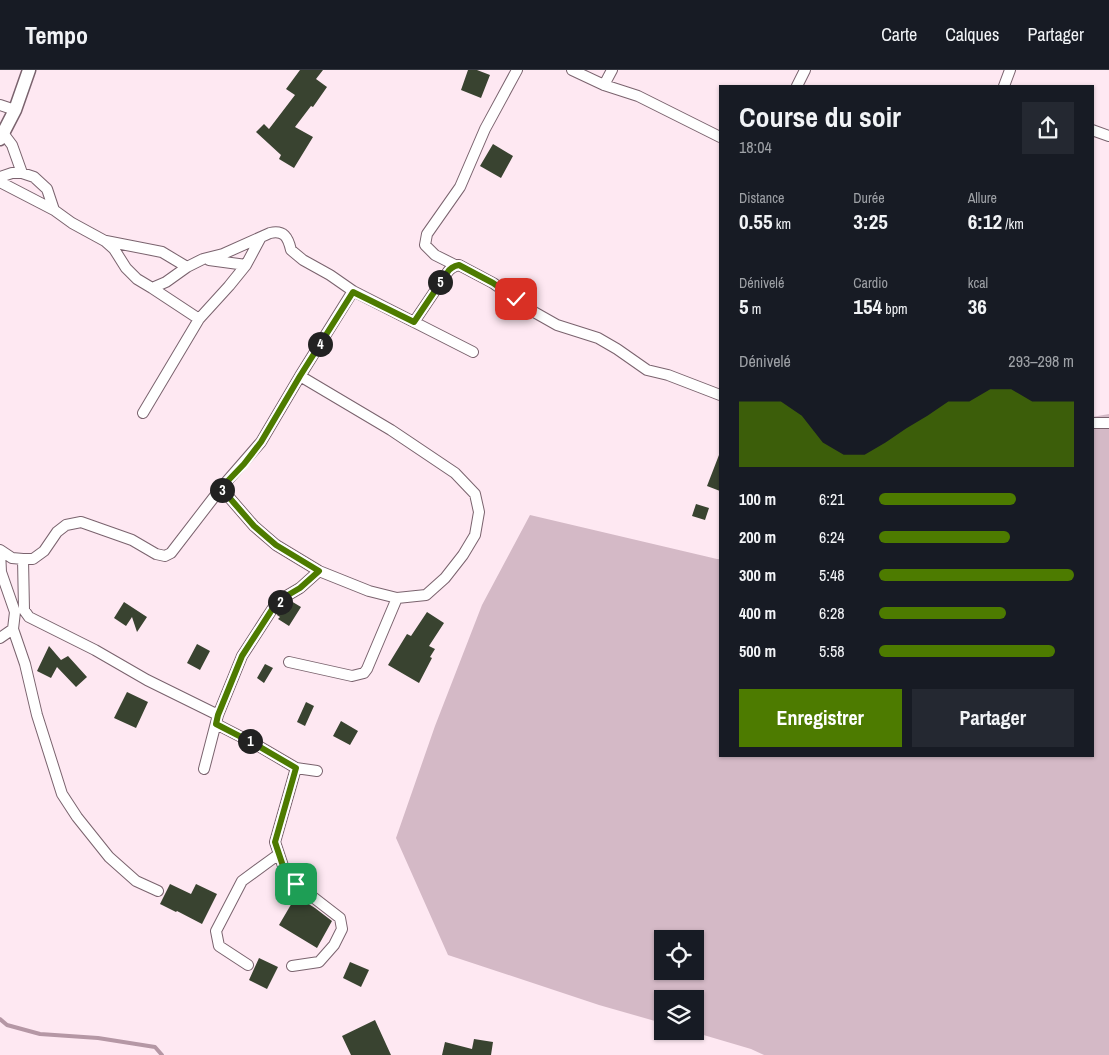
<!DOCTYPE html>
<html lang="fr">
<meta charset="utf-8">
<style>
body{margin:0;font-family:"Archivo Narrow",sans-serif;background:#242831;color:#f1f3f6;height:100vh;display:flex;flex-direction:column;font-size:19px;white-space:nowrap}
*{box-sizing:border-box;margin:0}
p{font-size:16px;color:#9ea1a6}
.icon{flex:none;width:28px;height:28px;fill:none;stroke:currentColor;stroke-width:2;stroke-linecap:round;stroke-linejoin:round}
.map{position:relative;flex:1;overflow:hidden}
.details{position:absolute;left:719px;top:15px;width:375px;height:672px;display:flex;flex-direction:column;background:#171b24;border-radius:0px;box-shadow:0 1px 4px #0004}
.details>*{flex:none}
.fabs{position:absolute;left:654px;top:860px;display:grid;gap:10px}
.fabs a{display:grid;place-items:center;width:50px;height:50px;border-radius:0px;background:#171b24;box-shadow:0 1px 4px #0004;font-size:25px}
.pin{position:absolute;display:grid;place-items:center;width:42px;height:42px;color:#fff;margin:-21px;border-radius:10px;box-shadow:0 2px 8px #0006}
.km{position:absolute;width:25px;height:25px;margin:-12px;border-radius:50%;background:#222;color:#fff;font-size:14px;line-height:25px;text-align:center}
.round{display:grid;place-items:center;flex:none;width:52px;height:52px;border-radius:0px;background:#242831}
.summary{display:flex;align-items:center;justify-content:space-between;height:85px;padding:0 20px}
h1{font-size:28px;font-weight:700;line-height:38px}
.figures{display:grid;grid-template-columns:repeat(3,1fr);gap:8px;height:85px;padding:5px 20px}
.figures div{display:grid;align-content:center}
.figures b{font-size:21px;font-weight:700}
.figures small{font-size:14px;font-weight:400}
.figures p{font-size:14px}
.chart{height:140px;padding:10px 20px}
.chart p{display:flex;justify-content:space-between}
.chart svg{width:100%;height:90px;margin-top:5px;fill:#4d7b00;opacity:.7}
.action{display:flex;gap:10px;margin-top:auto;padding:10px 20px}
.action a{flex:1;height:58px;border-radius:0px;background:#4d7b00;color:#fff;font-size:20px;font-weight:700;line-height:58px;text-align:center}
.action a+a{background:#242831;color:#f1f3f6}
ul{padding:0 20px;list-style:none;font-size:16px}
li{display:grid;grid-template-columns:80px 60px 1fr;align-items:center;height:38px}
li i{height:12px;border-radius:6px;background:#4d7b00}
header{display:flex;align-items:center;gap:30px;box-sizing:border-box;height:70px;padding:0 25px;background:#171b24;border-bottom:1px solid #363941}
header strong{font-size:24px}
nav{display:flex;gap:28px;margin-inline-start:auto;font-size:18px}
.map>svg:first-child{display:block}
.green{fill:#d4b9c6;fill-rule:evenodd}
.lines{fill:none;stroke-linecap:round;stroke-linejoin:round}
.stream{stroke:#b597a5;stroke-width:4}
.building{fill:#394330}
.minor-casing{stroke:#7a636e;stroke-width:12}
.tertiary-casing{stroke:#7a636e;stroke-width:15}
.minor{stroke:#fff;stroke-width:10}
.tertiary{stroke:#fff;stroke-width:12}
.route-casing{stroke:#fff;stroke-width:10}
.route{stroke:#4d7b00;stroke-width:6}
</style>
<header>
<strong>Tempo</strong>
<nav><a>Carte</a><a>Calques</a><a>Partager</a></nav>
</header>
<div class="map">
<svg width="1109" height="985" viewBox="0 0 1109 985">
<rect width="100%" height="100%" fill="#fee8f2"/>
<path class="green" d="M1109 344V985H764L751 979 690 961H695V929H662V953L599 935 448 885 396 768 435 656 482 535 530 445 717 489H720V686H1092V347ZM662 869H695V901H662Z"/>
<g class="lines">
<path class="stream" d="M0 949 7 955 40 964 98 968 155 977 162 985"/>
</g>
<path class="building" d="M300 0H323L316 9 327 17 313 37 311 36 295 57 313 67 294 98 279 89 281 85 256 62 264 54 269 59 295 25 286 19Z
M468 0H477L490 5 481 28 461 20Z
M493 74 513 86 501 108 480 96Z
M719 385H720V421L707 416Z
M696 434 709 438 705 450 692 446Z
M291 531 301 537 289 556 278 549 280 547 277 545 280 540Z
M124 532 147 547 137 562 132 547 126 556 114 548Z
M427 542 444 553 429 576 435 579 430 587 432 588 419 613 388 595 407 564 411 566Z
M197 574 210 581 200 600 187 593Z
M49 576 61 590 68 586 87 607 76 617 57 597 51 608 37 601Z
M265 594 273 598 264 613 257 608Z
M127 622 148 632 136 658 114 648Z
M306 632 314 636 305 656 297 652Z
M341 651 358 661 350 675 333 666Z
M170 814 191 824 196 814 217 824 202 854 177 841 176 842 160 834Z
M296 826 315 838 332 851 317 878 279 855Z
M259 888 278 897 267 919 249 910Z
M350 892 369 900 361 917 343 908Z
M375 950 391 985H351L342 966Z
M474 969 493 972 491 985H442L445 972 472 979Z"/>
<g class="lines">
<g class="minor-casing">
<path id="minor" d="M572 0 604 15 638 26 720 67
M604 15 612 0
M797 16 805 0
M1004 16 1010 0
M0 35 15 40
M1092 60 1109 66
M3 63 12 75 22 103
M0 107 12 103H22L34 107 47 119 54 140 72 153 105 171 114 179 126 198 137 209 152 218 166 212 187 197 203 189 223 184 270 163C284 160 288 167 291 180L303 190 330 205 353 221 473 282
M0 112 54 140
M106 171 162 182 187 197
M209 190 246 195
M455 195 435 185 425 175 427 164 460 117 485 59 517 0
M152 218 199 249
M414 252 447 203C450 198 453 196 459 195L493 213 534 242 557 255 598 268 617 279 647 300 668 305 720 325
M143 343 199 249 229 216 246 195 261 167
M1092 353H1109
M221 418 254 456 276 475 319 501 369 521 397 528 426 525 445 508 463 485 475 465 479 442 475 424 455 403 391 360 300 306
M0 480 12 488 23 489H33L44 481 57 462 66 455 81 452 132 470 156 484 165 486 171 483 221 418 261 372 300 306 353 221
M0 481 1 502 15 542 13 559 25 594 37 645 62 724 77 747 109 787 136 811 158 821
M23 489 24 540 29 547 95 580 147 610 218 645
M0 568 13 559
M289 592 352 606 364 603 367 599 397 528
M216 654 255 674 296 698 317 701
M204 699 218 645 242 586 273 538 283 528 300 518 319 501
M248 895 219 876 216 861 242 811 279 784
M292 896 319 892 334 875 342 859 340 848 296 814 283 796 275 772 296 698"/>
</g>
<g class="tertiary-casing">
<path id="tertiary" d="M0 69 15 40 29 0"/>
</g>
<use href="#minor" class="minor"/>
<use href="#tertiary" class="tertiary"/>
</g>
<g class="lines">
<g class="route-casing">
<path id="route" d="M296 814 283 796 275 772 296 698 255 674 216 654 218 645 242 586 273 538 283 528 300 518 319 501 276 475 254 456 221 418 244 394 261 372 300 306 353 222 414 252 447 203C450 198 453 196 459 195L493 213 516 229"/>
</g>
<use href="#route" class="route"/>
</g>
</svg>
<div class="fabs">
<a><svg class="icon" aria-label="locate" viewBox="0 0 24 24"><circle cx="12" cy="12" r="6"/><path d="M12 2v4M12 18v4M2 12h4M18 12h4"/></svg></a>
<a><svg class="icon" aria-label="layers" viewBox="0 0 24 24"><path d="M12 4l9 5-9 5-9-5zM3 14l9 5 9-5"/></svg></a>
</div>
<div class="pin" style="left:296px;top:814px;background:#1e9e55"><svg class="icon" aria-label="arrive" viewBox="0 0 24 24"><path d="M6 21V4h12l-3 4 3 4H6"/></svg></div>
<div class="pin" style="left:516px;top:229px;background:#d93025"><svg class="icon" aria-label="check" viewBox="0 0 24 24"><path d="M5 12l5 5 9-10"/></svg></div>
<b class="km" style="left:250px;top:671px">1</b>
<b class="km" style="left:280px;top:532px">2</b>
<b class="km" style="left:222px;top:420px">3</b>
<b class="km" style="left:320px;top:274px">4</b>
<b class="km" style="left:440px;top:212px">5</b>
<section class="details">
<div class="summary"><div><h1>Course du soir</h1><p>18:04</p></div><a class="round"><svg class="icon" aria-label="share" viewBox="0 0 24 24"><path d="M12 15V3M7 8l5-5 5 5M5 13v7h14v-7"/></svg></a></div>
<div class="figures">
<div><p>Distance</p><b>0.55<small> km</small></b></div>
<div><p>Durée</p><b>3:25</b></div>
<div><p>Allure</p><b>6:12<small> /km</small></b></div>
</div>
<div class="figures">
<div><p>Dénivelé</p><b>5<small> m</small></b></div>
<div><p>Cardio</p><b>154<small> bpm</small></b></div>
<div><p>kcal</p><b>36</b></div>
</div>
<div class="chart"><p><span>Dénivelé</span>293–298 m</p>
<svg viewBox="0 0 160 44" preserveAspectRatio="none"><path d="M0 44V12L10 12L20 12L30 19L40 32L50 38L60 38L70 32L80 25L90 19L100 12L110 12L120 6L130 6L140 12L150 12L160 12V44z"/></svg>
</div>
<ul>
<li><b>100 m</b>6:21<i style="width:70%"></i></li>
<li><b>200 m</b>6:24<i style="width:67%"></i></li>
<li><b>300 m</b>5:48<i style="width:100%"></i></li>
<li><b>400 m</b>6:28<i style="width:65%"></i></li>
<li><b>500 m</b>5:58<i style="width:90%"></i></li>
</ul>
<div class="action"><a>Enregistrer</a><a>Partager</a></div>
</section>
</div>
